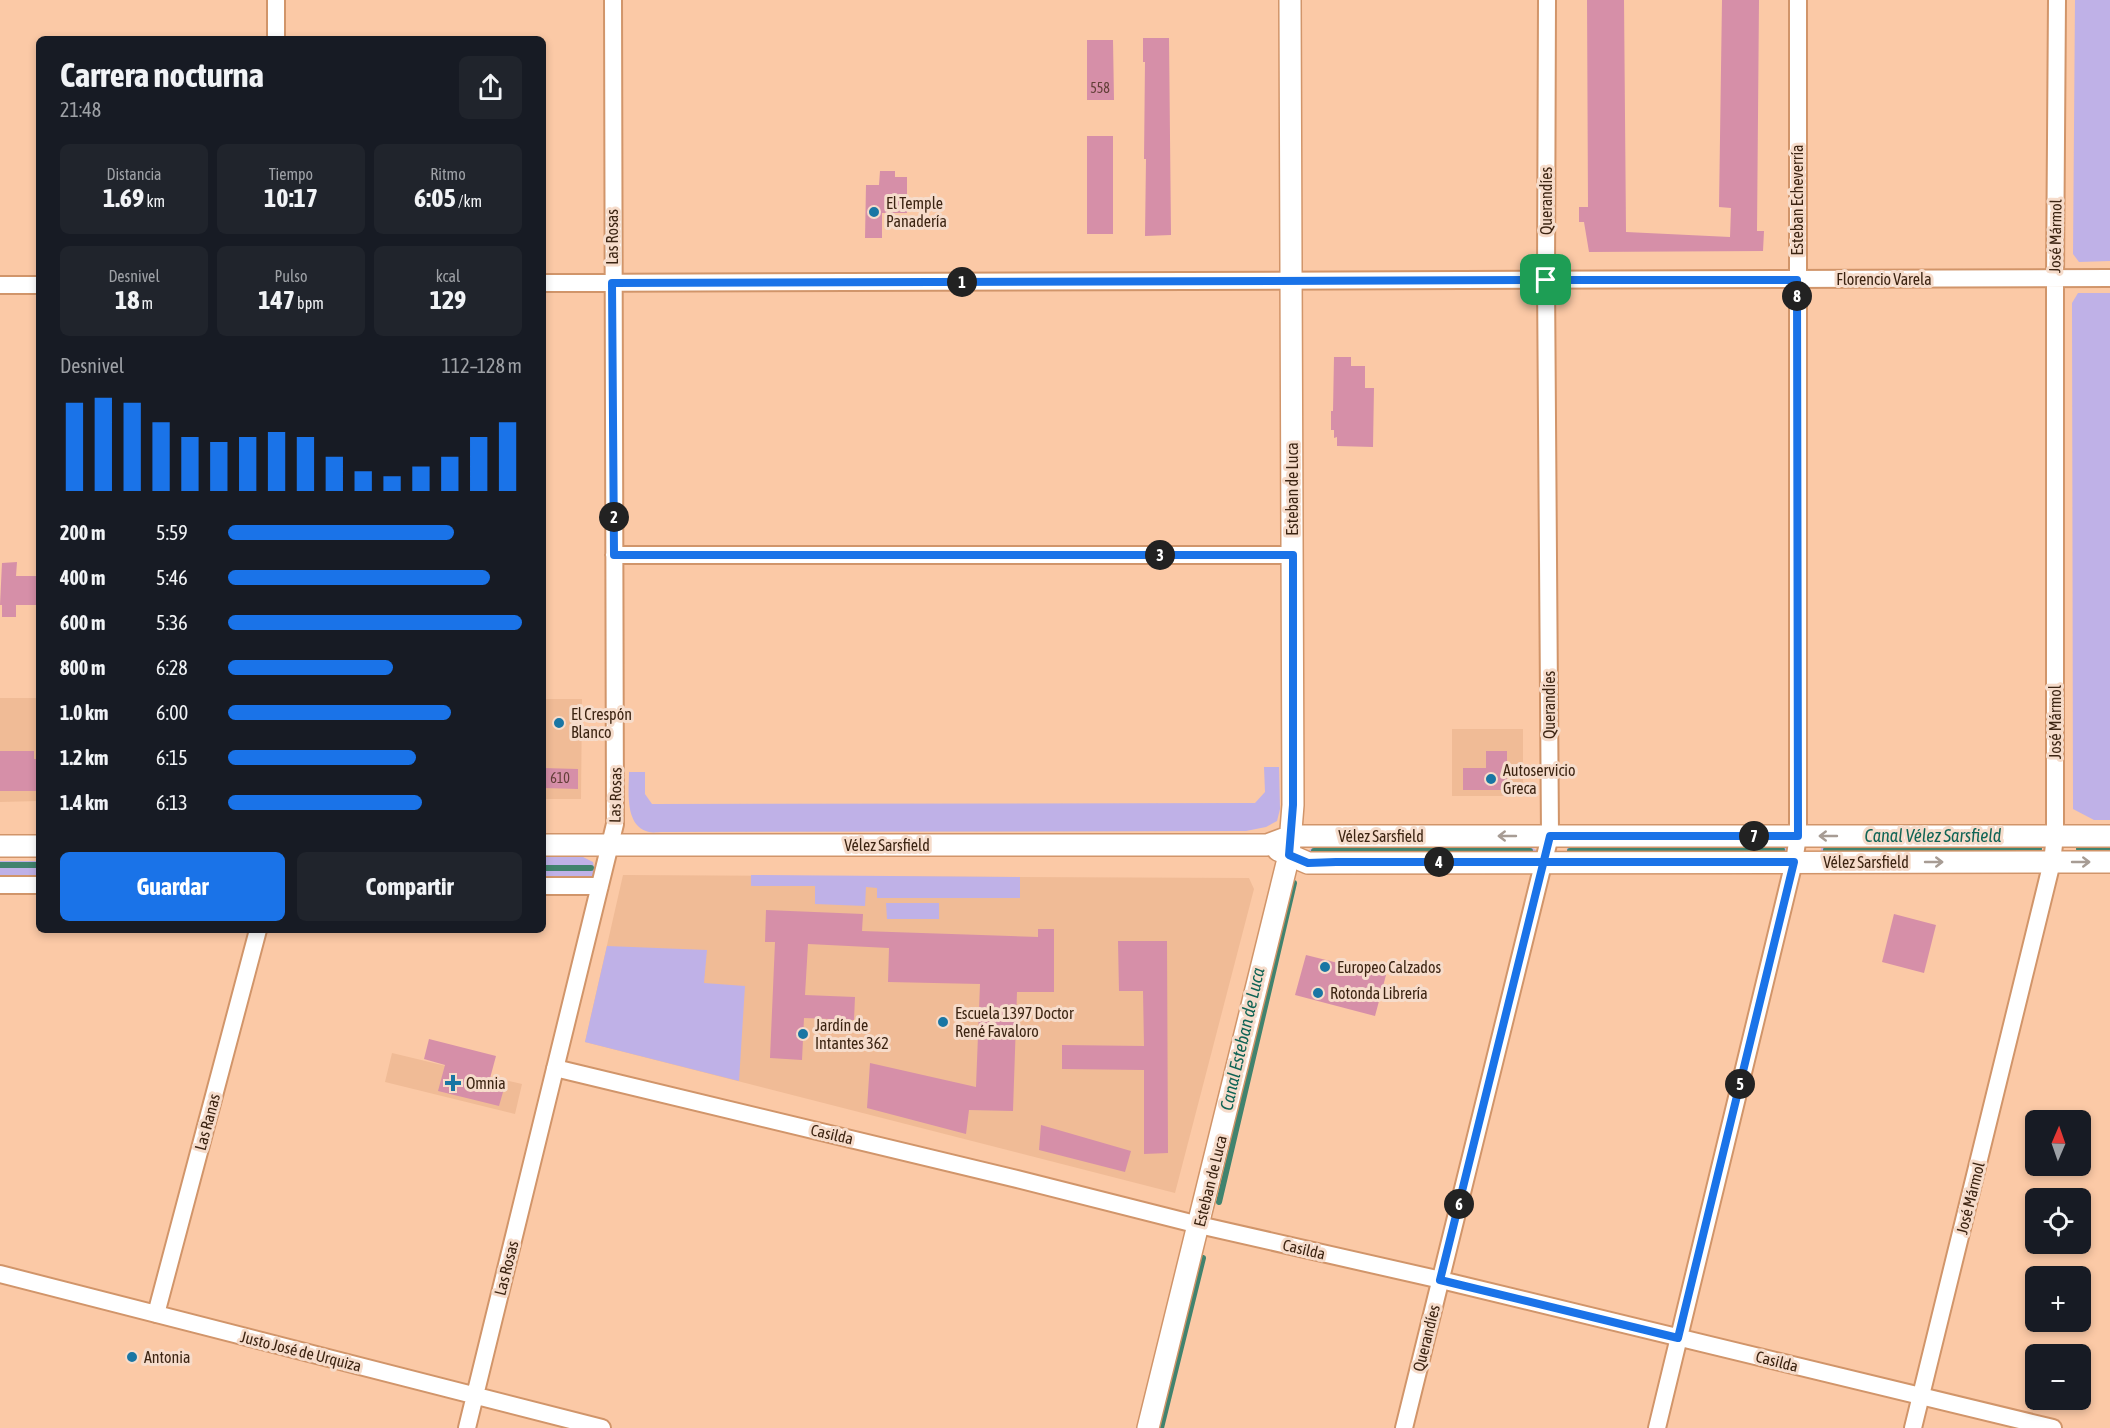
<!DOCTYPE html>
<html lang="es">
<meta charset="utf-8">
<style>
body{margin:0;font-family:"Asap Condensed",sans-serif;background:#20242c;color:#f1f3f6;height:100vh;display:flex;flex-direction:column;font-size:22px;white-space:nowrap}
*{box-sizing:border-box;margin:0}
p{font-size:20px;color:#9ea1a6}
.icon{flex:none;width:33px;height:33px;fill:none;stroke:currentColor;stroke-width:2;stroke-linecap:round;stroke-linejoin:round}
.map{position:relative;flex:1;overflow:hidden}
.details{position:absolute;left:36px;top:36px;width:510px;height:897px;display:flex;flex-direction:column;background:#171b24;border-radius:9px;box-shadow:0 3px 9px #0003}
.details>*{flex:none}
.needle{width:39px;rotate:2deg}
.buttons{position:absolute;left:2025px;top:1110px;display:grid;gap:12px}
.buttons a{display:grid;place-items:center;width:66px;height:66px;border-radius:9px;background:#171b24;box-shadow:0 3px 9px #0003;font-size:30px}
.pin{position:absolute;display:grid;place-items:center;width:51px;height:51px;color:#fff;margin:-26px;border-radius:12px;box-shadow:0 3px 9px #0006}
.km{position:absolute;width:30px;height:30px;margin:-15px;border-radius:50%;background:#222;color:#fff;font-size:16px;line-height:30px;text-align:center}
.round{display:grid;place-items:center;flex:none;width:63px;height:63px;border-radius:9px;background:#20242c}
.headline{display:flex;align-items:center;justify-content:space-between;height:102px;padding:0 24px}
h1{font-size:33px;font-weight:700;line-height:45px}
.stats{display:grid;grid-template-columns:repeat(3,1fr);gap:9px;height:102px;padding:6px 24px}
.stats div{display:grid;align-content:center;border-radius:9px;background:#20242c;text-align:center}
.stats b{font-size:26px;font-weight:700}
.stats small{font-size:16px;font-weight:400}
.stats p{font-size:16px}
.chart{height:168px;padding:12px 24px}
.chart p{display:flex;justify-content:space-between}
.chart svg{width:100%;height:108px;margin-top:6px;stroke:#1a73e8;stroke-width:6}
.action{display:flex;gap:12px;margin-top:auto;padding:12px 24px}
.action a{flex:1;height:69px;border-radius:9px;background:#1a73e8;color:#fff;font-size:24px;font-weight:700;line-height:69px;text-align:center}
.action a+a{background:#20242c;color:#f1f3f6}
ul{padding:0 24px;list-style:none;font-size:20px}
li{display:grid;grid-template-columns:96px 72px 1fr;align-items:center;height:45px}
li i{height:15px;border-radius:8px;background:#1a73e8}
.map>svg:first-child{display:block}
.built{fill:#f0bb96}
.green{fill:#bfb1e7}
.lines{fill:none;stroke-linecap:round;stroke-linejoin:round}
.stream{stroke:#41836e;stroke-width:6}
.building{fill:#d68fa8}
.minor-casing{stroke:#d1956a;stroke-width:20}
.tertiary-casing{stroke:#d1956a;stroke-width:24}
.minor{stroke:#fff;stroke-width:16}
.tertiary{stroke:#fff;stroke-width:21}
.oneway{stroke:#a79c94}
.route-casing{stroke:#fff;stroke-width:12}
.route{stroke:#1a73e8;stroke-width:8}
.poi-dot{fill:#1976a4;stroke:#f6dccb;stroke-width:2}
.labels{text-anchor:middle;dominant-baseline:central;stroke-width:6;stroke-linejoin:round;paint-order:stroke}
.number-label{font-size:14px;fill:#623f38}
.street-label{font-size:16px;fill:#3c2412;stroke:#f6dccb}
.poi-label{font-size:16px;fill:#3c2412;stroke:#f6dccb;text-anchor:start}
.water-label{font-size:18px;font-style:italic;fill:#106455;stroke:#f6dccb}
</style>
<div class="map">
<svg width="2110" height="1428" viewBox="0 0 2110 1428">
<rect width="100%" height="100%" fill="#fbc9a6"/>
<path class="built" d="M0 698H39V801L0 802Z
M543 699H582L581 799H543Z
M1452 729H1523V787L1513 796H1452Z
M623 875 1249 878 1254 889 1175 1193 585 1042Z
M392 1053 522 1084 515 1114 385 1082Z"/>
<path class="green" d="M2075 0H2110V261L2079 262 2073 254Z
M2078 293H2110V820H2094L2073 809 2072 303Z
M1264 767H1279L1280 809 1277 821 1266 827 1246 831 663 832C659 832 653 833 649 832 624 826 629 791 629 772H645V794L652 804 1255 803 1265 792Z
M1570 844H1786L1789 847V852L1784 856 1567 853V848Z
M1824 844H2040L2043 847 2038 856 1821 853V848Z
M1528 845 1536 850 1535 853 1308 855V851L1315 846Z
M543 857H583L593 862 595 873 590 879 543 882Z
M0 861H39V881H0Z
M751 875 1020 877V898H877V888L866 887 865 906 815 904V886H751Z
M886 903H939V919H887Z
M607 946 707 950 704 983 745 986 739 1081 585 1042Z"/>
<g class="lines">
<path class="stream" d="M2079 849H2110
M1826 850 2039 849
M1314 851H1530
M1570 851 1782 850
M0 865H39
M543 868H591
M1219 1202 1294 883
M1161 1428 1203 1258"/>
</g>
<path class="building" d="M1587 0H1624L1626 232 1730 237 1731 208 1719 207 1722 0H1759L1757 231H1764L1763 251 1589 252 1584 222H1579V207H1588Z
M1143 38H1169L1171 235 1145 236 1146 159H1144L1145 62H1143Z
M1087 40H1113L1114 100H1087Z
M1087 136H1113V234H1087Z
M880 171H895V177H907V213H882V238H865L866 185H879Z
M1334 357H1351V366H1365V388H1374L1373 447 1337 446V437L1334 438V430H1331V411H1333Z
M17 562 16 576H39V597H36V605H16V617H2V605H0L2 563Z
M0 751H34V759H39V791H0Z
M1486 751H1507V790H1463V768H1486Z
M543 768 578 769V789L543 788Z
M766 910 863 914 862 931 1038 937V929H1054V992H1017L1013 1111 969 1110 966 1134 867 1108 870 1063 976 1087 980 984 888 982 889 948 808 944 805 995 855 997 854 1020 804 1018 802 1060 770 1058 775 942H765Z
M1894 914 1936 925 1924 973 1882 962Z
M1118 941H1167L1168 1153 1144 1154V1070L1062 1069V1045L1144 1046 1143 991H1119Z
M1306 955 1386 975 1375 1016 1295 995Z
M429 1039 496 1056 489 1082 505 1085 499 1106 438 1091 445 1065 424 1059Z
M1041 1125 1131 1151 1125 1172 1039 1150Z"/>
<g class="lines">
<g class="minor-casing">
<path id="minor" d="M276 39V0
M543 283 2110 278
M0 285H39
M614 555H1293
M0 885H39
M543 886H600
M555 1068 1017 1179 1199 1225 1441 1280 2053 1428
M0 1274 602 1428
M156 1314 258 930
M467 1428 615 824 613 0
M1404 1428 1550 836 1546 280 1547 0
M1657 1428 1794 862 1798 836V0
M1913 1428 2052 862 2055 836V279L2057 0"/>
</g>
<g class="tertiary-casing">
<path id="tertiary" d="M543 845H1267L1291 836H2110
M0 846H39
M1278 850 1308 863 2110 862
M1148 1428 1289 855 1293 805 1290 0"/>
</g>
<use href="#minor" class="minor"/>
<use href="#tertiary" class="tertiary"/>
</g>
<defs><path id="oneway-shaft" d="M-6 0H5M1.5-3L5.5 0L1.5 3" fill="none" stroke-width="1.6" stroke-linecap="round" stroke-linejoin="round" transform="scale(1.5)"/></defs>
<g class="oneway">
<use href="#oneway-shaft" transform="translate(1507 836) rotate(180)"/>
<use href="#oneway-shaft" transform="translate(1828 836) rotate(-180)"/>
<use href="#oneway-shaft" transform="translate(1934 862)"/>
<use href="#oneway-shaft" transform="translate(2081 862)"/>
</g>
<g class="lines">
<g class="route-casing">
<path id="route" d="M1546 280 612 283 614 555H1293V805L1289 855 1308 863 1336 862H1794L1678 1338 1440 1280C1477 1132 1513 984 1550 836H1798L1797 280H1546"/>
</g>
<use href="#route" class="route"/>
</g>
<g class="poi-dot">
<circle cx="874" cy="212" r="6"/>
<circle cx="559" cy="723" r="6"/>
<circle cx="1491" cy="779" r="6"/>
<circle cx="1325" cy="967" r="6"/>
<circle cx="1318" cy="993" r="6"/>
<circle cx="943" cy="1022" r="6"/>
<circle cx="803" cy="1034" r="6"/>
<path d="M450 1074h6v6h6v6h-6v6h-6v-6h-6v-6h6z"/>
<circle cx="132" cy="1357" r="6"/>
</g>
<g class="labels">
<g class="number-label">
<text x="1100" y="88">558</text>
<text x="560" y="778">610</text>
</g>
<g class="street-label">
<text transform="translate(1797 200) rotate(-90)">Esteban Echeverría</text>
<text transform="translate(1546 201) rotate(-90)">Querandíes</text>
<text transform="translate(2055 236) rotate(-89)">José Mármol</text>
<text transform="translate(612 237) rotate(-90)">Las Rosas</text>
<text x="1884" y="279">Florencio Varela</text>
<text transform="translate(1292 489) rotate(-90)">Esteban de Luca</text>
<text transform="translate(1549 705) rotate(-90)">Querandíes</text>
<text transform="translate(2055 722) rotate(-90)">José Mármol</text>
<text transform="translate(615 795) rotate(-89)">Las Rosas</text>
<text x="1381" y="836">Vélez Sarsfield</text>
<text x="887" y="845">Vélez Sarsfield</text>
<text x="1866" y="862">Vélez Sarsfield</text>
<text transform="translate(207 1122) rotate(-75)">Las Ranas</text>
<text transform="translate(832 1134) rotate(13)">Casilda</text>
<text transform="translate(1210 1181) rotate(-76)">Esteban de Luca</text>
<text transform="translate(1970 1198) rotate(-76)">José Mármol</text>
<text transform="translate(1304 1249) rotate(13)">Casilda</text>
<text transform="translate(506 1268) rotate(-76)">Las Rosas</text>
<text transform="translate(1426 1338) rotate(-76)">Querandíes</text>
<text transform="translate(301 1351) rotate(14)">Justo José de Urquiza</text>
<text transform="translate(1777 1361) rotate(14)">Casilda</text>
</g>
<g class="poi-label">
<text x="886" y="203">El Temple<tspan x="886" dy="18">Panadería</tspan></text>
<text x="571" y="714">El Crespón<tspan x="571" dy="18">Blanco</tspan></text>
<text x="1503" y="770">Autoservicio<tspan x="1503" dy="18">Greca</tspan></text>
<text x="1337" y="967">Europeo Calzados</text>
<text x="1330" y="993">Rotonda Librería</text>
<text x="955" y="1013">Escuela 1397 Doctor<tspan x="955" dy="18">René Favaloro</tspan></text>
<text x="815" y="1025">Jardín de<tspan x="815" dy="18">Intantes 362</tspan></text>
<text x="466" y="1083">Omnia</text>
<text x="144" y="1357">Antonia</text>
</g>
<g class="water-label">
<text x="1933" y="835">Canal Vélez Sarsfield</text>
<text transform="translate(1242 1039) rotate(-77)">Canal Esteban de Luca</text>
</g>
</g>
</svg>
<div class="buttons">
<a><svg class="needle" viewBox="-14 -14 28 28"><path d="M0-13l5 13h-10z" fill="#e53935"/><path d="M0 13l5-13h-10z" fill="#9ea1a6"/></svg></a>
<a><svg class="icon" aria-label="locate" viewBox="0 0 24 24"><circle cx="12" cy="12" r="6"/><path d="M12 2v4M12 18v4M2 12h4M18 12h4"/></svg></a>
<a>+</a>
<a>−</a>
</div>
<div class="pin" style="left:1546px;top:280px;background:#1e9e55"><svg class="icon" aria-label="arrive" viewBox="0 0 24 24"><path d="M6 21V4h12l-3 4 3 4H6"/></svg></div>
<b class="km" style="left:962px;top:282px">1</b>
<b class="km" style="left:614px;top:517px">2</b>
<b class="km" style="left:1160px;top:555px">3</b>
<b class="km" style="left:1439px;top:862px">4</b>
<b class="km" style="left:1740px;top:1084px">5</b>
<b class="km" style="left:1459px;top:1204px">6</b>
<b class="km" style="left:1754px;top:836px">7</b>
<b class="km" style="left:1797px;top:296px">8</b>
<section class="details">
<div class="headline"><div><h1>Carrera nocturna</h1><p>21:48</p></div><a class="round"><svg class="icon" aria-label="share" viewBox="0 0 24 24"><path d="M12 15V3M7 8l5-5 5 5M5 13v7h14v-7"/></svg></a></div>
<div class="stats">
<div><p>Distancia</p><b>1.69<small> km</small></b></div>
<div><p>Tiempo</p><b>10:17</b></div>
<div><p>Ritmo</p><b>6:05<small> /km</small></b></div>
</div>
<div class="stats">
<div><p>Desnivel</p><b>18<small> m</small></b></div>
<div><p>Pulso</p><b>147<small> bpm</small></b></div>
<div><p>kcal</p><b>129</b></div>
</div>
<div class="chart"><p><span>Desnivel</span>112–128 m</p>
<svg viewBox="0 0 160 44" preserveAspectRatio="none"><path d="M5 44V8M15 44V6M25 44V8M35 44V16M45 44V22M55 44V24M65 44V22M75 44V20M85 44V22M95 44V30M105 44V36M115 44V38M125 44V34M135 44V30M145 44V22M155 44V16"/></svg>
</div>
<ul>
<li><b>200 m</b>5:59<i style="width:77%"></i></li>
<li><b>400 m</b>5:46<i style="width:89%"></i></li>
<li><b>600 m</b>5:36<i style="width:100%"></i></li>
<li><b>800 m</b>6:28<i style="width:56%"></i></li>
<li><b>1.0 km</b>6:00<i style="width:76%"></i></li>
<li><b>1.2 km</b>6:15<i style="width:64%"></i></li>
<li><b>1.4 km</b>6:13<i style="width:66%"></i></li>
</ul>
<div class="action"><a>Guardar</a><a>Compartir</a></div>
</section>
</div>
